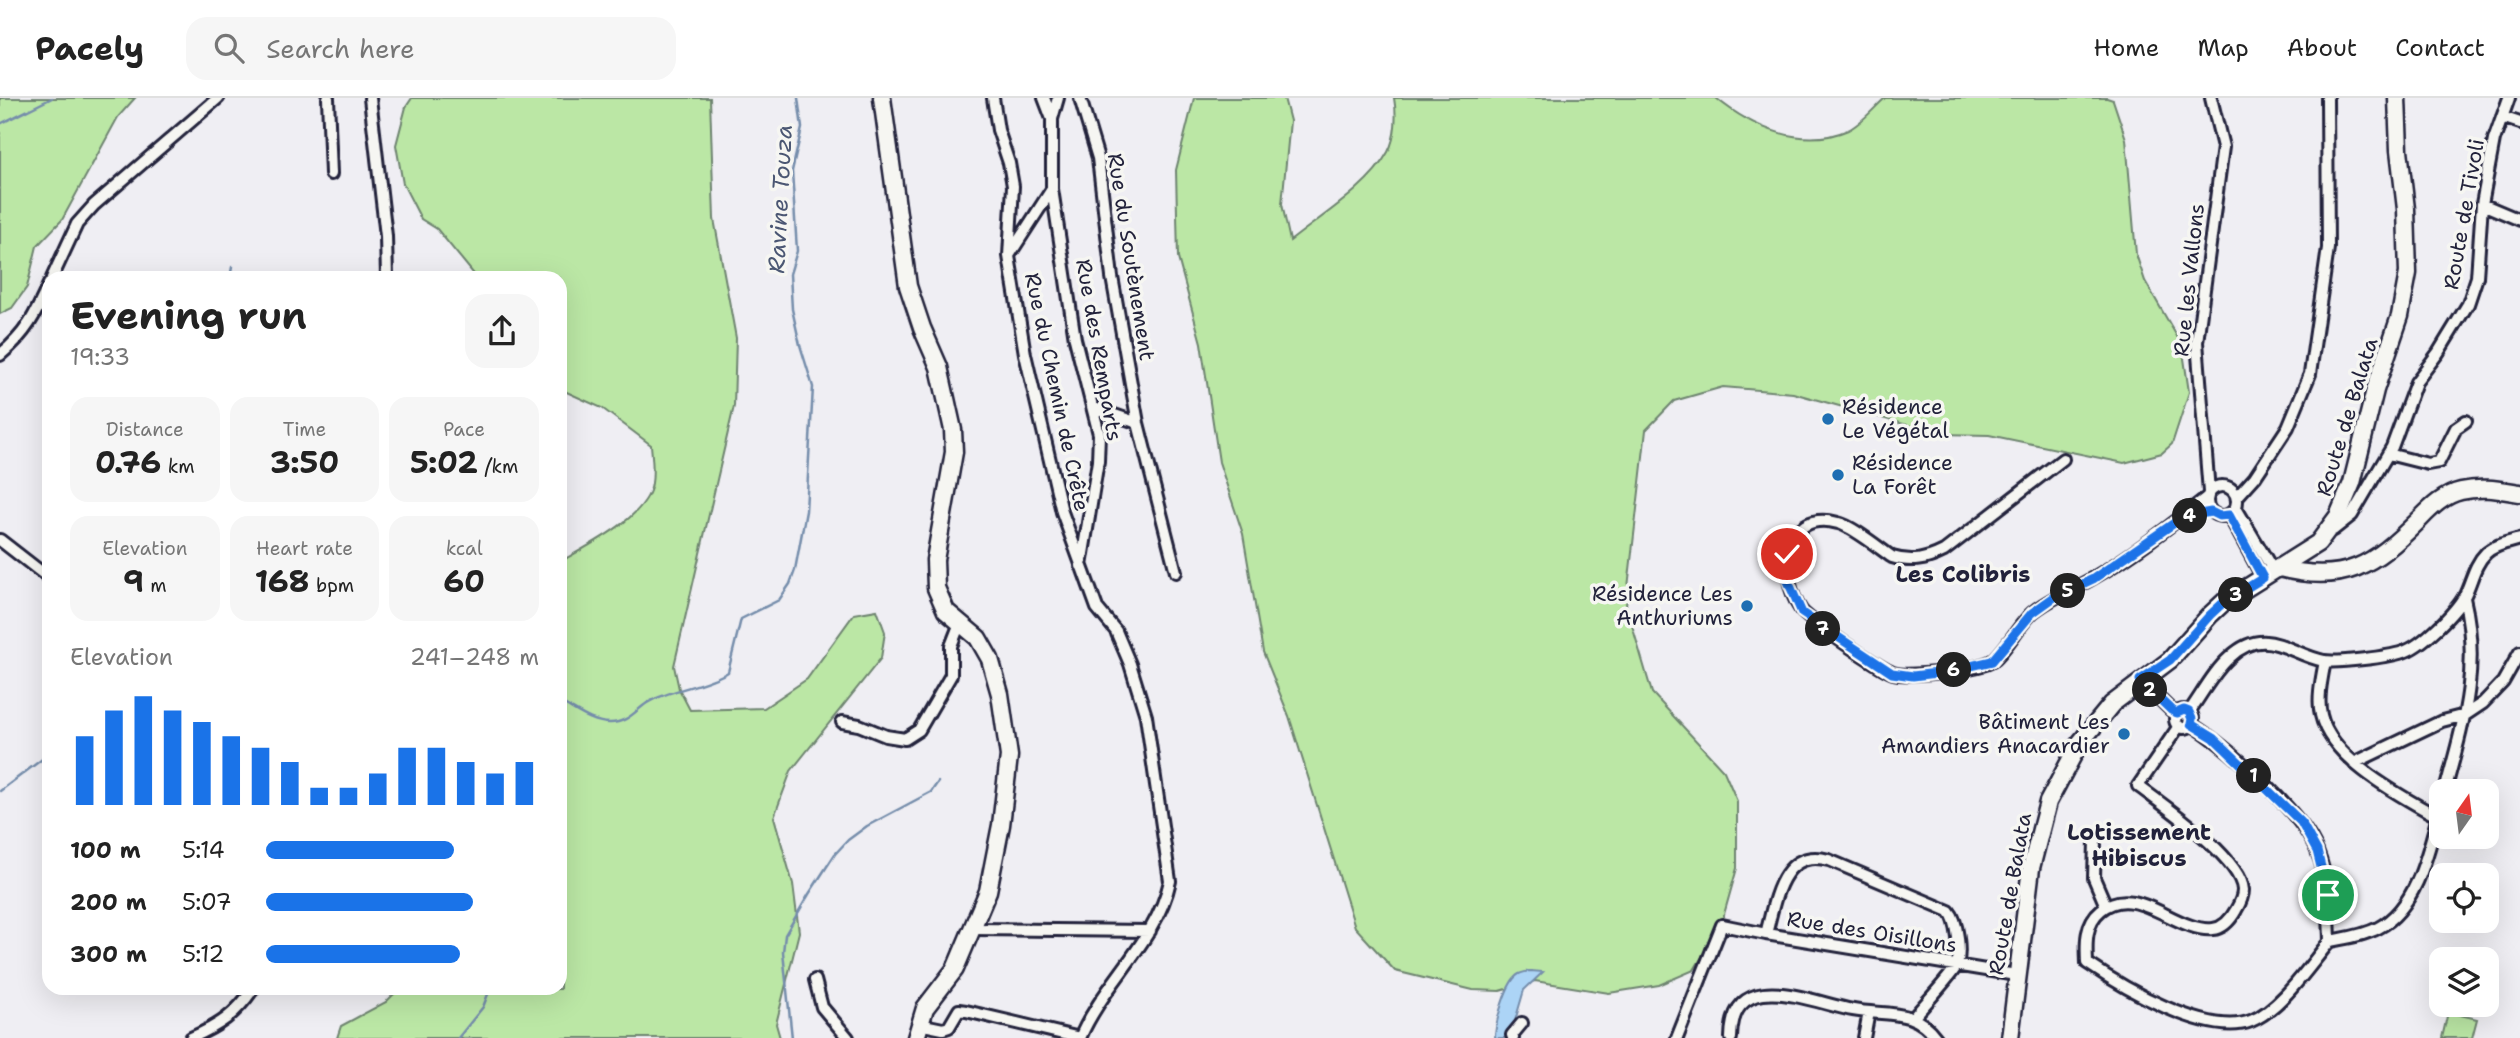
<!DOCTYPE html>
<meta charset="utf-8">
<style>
body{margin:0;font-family:"Shantell Sans",sans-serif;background:#f6f6f6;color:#222;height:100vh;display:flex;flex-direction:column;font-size:26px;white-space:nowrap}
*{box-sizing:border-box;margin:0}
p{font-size:23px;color:#767676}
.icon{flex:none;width:38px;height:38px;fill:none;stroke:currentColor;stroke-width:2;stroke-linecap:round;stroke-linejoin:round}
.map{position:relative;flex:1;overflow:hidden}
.side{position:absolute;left:42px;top:173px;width:525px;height:724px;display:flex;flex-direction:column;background:#fff;border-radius:21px;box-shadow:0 7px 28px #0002}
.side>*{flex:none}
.needle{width:46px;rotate:14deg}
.controls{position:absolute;left:2429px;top:681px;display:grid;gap:14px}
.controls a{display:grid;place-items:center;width:70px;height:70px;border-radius:14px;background:#fff;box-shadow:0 7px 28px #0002;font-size:35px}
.pin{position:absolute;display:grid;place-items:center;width:60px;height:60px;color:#fff;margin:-30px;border:4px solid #fff;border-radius:50%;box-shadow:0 2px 7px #0007}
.km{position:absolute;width:35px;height:35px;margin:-18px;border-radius:50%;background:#222;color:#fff;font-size:19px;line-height:35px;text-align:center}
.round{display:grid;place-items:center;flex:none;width:74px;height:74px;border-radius:21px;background:#f6f6f6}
.summary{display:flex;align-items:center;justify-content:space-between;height:119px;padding:0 28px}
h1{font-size:38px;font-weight:700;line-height:52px}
.figures{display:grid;grid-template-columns:repeat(3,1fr);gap:10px;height:119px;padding:7px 28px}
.figures div{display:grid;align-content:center;border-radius:18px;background:#f6f6f6;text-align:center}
.figures b{font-size:30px;font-weight:700}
.figures small{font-size:19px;font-weight:400}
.figures p{font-size:19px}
.chart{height:196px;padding:14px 28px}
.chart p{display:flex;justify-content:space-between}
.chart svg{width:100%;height:126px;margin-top:7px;stroke:#1a73e8;stroke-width:6}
ul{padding:0 28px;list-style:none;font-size:23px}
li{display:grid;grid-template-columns:112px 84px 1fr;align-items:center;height:52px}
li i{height:18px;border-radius:9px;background:#1a73e8}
header{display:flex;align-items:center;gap:42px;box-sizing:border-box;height:98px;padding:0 35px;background:#fff;border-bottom:2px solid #e0e0e0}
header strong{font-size:33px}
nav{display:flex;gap:38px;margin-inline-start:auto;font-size:24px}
.search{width:490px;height:63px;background:#f6f6f6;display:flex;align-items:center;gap:18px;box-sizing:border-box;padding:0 24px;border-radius:21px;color:#767676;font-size:26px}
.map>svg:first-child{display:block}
.green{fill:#bbe7a5;stroke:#6e8470;stroke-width:2}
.water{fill:#acd4f6;stroke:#758dab;stroke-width:2}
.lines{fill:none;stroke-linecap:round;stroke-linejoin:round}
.stream{stroke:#758dab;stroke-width:2.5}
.street-casing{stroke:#22223b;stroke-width:16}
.secondary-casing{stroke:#22223b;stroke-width:21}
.street{stroke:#f6f6f2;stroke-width:10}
.secondary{stroke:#f6f6f2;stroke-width:16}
.route-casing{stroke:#fff;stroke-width:14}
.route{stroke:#1a73e8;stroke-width:9}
.poi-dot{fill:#1f6fb2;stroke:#f6f6f2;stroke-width:2.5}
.labels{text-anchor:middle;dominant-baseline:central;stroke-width:7;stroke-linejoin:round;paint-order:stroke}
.street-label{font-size:21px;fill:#22223b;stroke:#f6f6f2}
.poi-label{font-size:21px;fill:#22223b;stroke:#f6f6f2;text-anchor:start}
.water-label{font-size:23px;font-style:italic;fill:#4b5773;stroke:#f6f6f2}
.neighbourhood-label{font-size:23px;font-weight:bold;fill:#22223b;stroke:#f6f6f2}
</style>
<header>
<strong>Pacely</strong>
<div class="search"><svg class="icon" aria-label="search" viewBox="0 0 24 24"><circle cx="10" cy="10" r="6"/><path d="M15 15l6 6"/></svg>Search here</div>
<nav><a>Home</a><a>Map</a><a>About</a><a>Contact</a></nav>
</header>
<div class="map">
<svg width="2520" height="940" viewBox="0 0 2520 940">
<rect width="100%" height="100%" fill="#efeef3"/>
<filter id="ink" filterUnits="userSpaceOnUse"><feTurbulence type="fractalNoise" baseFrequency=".0143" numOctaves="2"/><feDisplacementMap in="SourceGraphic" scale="14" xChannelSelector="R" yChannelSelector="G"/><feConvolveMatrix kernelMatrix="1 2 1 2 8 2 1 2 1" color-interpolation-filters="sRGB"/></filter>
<g filter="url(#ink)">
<path class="green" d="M0 0H135L118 19 62 122 37 148 27 189 12 210 0 216Z
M412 0H710L714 121 736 240 734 308 674 568 679 591 690 612 764 610 807 581 854 516 877 512 885 534 881 560 791 673 774 719 793 786 799 834 776 926 780 940H337L341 928 386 904 399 891H560V464C587 448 648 419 652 385 654 373 652 359 651 347L602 310 560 291V180H477L437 131 421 121 403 86 396 47 406 9Z
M1194 0H1284L1290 23 1282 106 1290 143C1321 118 1369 89 1388 54 1396 39 1397 16 1394 0H1716C1751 29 1802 52 1848 32 1861 26 1874 10 1885 0H2107L2113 2 2126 41 2136 156 2145 183 2182 247 2189 294 2172 346 2162 355 2124 365 1989 337 1939 336 1793 295 1723 289 1674 303 1646 332 1626 507 1652 595 1724 673 1737 703V770L1721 827 1694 872 1659 887 1609 895 1535 883 1500 893 1473 892 1395 873 1355 829 1289 618 1263 554 1243 436 1219 364 1201 245 1178 160 1176 72Z
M2448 914 2477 921 2472 940H2442Z"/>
<path class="water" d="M1531 873 1543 874 1524 892 1510 940H1495C1495 926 1506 883 1519 876 1521 875 1528 873 1531 873Z"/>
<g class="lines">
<path class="stream" d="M0 26 52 0
M230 180 232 169
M560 604C576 612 591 625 610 625 627 625 634 614 647 605 672 590 704 589 728 574L741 521 779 502 790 486 795 472 806 413 813 289 800 247 792 211 790 176 797 153 792 73 802 30 798 0
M0 693 49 656
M458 940 483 909 490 891
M792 940 783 854 785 837 809 796 835 756 848 742 867 728 931 694 938 684"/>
<g class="street-casing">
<path id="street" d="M328 0 331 76
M370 0 386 138 387 180
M993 0 998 32 1009 65 1013 88 1009 158 1025 256 1062 414 1097 510 1116 533 1130 566 1146 618 1170 783C1157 843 1104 884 1080 940
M1044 0 1052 21V91L1075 241 1099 336 1098 363 1081 468
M1080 0 1098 60 1112 179 1138 325 1176 474
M2502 19 2520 25
M1052 21 1058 0
M2482 106 2520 122
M1010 156 1052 91
M52 180 77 126 94 107 218 0
M0 257C26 236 36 216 49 186
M1094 310 1138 325
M2388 356 2428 366 2439 364 2456 330 2466 323
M2063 361 1944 453C1926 462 1912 465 1892 459 1879 450 1852 428 1838 425 1781 410 1778 478 1801 512 1807 521 1881 571 1893 575 1908 580 1980 571 1992 563 2004 555 2020 525 2033 514 2051 499 2073 492 2093 480 2133 457 2170 428 2206 400
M2207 403a15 15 0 1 1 30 0a15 15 0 1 1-30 0Z
M2209 394 2197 244 2223 49 2211 0
M2237 399 2255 379 2288 329 2310 276 2328 150 2327 0
M2236 410 2274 474
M2229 417 2263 480
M2333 432 2352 417 2392 349 2416 284 2438 255 2468 206 2477 179 2482 106 2494 42 2509 0
M0 442 45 477
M2325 563C2322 579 2317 601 2321 617 2331 662 2401 698 2438 719
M2140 582 2171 612 2177 615
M2175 621a9 9 0 1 1 18 0a9 9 0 1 1-18 0Z
M2189 614C2202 596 2214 573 2230 559 2266 526 2288 556 2324 563 2339 565 2388 559 2403 554 2421 549 2456 514 2465 497 2472 483 2474 467 2486 455 2494 447 2509 444 2520 441
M842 624 859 627 886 638 905 641 919 632 951 577V548L960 525
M2191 626C2227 648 2302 714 2317 753 2329 782 2329 813 2330 843
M2179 628 2138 688C2163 707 2241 760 2243 792 2243 798 2239 807 2236 812 2231 821 2224 830 2213 831 2176 835 2136 783 2101 812 2085 825 2086 845 2087 865 2122 889 2208 940 2251 923 2281 911 2309 868 2330 843
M2354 665 2442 623 2465 617 2483 605 2503 584 2520 554
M2445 693C2463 626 2481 570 2464 500
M2095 743 2094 780 2106 808
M973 831 1150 833
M1766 836C1775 803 1781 749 1829 762L1949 813C1958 823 1961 854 1957 867 1953 876 1922 909 1914 919
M2330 843C2345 840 2363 838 2378 830 2419 809 2430 746 2441 706
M815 882 822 909 848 940
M919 926 943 931 949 929 959 912 966 913 1080 940
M191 940C220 927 235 917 253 891
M1513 940 1512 937 1522 925
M1677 940 1722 827 1766 836 2016 877
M1731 940C1732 866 1812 905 1853 912 1885 918 1914 909 1936 940
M1864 940 1869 914"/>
</g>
<g class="secondary-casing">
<path id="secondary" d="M882 0 908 188 922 230 939 269 953 332 954 354 935 462 936 490 946 513 978 540 990 561 1000 596 1009 658 1001 727 988 793 955 871 925 910 916 940
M2280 470C2344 487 2374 467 2418 423 2430 411 2443 397 2461 393 2482 388 2500 392 2520 395
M2010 940 2031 770 2048 704 2079 646 2112 606 2170 562 2210 517 2224 504 2318 445 2338 418 2352 385 2375 292 2400 218 2408 175 2406 111 2399 52 2397 0"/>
</g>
<use href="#street" class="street"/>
<use href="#secondary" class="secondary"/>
</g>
</g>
<g class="lines" filter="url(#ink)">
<g class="route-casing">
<path id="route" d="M1787 456V481L1802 515 1892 575 1913 578 1945 574 1992 563 2032 515 2053 500 2093 481 2183 419 2211 414 2219 418 2229 417 2263 480 2224 504 2210 517 2170 562 2140 582 2171 612 2177 615 2184 612 2189 614 2192 621 2191 626 2214 640 2301 724 2317 753 2328 797"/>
</g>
<use href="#route" class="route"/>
</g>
<g class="poi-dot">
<circle cx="1828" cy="321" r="7"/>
<circle cx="1838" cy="377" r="7"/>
<circle cx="1747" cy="508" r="7"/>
<circle cx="2124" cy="636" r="7"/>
</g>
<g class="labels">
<g class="street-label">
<text transform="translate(2464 116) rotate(-80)">Route de Tivoli</text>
<text transform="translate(1131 159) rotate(81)">Rue du Soutènement</text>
<text transform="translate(2189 182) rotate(-84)">Rue les Vallons</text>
<text transform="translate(1099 252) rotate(80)">Rue des Remparts</text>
<text transform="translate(1057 294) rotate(78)">Rue du Chemin de Crête</text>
<text transform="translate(2347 319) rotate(-73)">Route de Balata</text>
<text transform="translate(2010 796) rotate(-80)">Route de Balata</text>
<text transform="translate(1872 834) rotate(9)">Rue des Oisillons</text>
</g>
<g class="poi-label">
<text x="1842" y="309">Résidence<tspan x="1842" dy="24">Le Végétal</tspan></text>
<text x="1852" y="365">Résidence<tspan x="1852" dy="24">La Forêt</tspan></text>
<text x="1733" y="496" text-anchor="end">Résidence Les<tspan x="1733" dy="24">Anthuriums</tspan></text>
<text x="2110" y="624" text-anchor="end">Bâtiment Les<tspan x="2110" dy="24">Amandiers Anacardier</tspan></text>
</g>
<g class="water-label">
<text transform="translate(780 101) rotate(-87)">Ravine Touza</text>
</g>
<g class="neighbourhood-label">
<text x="1963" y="476">Les Colibris</text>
<text x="2139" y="734">Lotissement<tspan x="2139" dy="26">Hibiscus</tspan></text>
</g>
</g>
</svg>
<div class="controls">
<a><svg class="needle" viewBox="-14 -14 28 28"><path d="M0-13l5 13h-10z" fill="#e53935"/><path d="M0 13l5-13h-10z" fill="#767676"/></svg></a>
<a><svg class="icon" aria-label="locate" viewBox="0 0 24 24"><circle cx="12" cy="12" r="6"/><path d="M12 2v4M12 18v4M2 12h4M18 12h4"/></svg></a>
<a><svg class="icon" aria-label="layers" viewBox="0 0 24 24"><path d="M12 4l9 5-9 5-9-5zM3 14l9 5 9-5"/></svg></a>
</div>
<div class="pin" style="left:2328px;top:797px;background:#1e9e55"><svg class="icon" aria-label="arrive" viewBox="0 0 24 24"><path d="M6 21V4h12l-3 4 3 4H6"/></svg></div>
<div class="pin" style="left:1787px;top:456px;background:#d93025"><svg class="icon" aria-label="check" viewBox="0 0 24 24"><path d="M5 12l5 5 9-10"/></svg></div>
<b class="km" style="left:2254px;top:678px">1</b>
<b class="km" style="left:2150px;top:592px">2</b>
<b class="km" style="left:2236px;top:497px">3</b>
<b class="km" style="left:2190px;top:418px">4</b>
<b class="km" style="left:2068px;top:493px">5</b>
<b class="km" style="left:1954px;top:572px">6</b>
<b class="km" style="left:1823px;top:531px">7</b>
<section class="side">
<div class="summary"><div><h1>Evening run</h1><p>19:33</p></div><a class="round"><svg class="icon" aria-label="share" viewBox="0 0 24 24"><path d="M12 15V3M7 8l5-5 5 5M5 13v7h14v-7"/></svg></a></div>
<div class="figures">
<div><p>Distance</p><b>0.76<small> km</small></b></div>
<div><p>Time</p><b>3:50</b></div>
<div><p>Pace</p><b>5:02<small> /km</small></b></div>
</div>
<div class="figures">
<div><p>Elevation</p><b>9<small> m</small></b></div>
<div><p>Heart rate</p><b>168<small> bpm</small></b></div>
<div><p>kcal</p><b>60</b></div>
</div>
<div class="chart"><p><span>Elevation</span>241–248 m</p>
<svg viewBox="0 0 160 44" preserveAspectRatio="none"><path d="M5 44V20M15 44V11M25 44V6M35 44V11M45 44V15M55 44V20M65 44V24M75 44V29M85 44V38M95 44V38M105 44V33M115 44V24M125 44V24M135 44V29M145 44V33M155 44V29"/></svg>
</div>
<ul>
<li><b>100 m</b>5:14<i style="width:69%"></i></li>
<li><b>200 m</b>5:07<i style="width:76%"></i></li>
<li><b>300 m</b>5:12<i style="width:71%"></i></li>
</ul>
</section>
</div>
